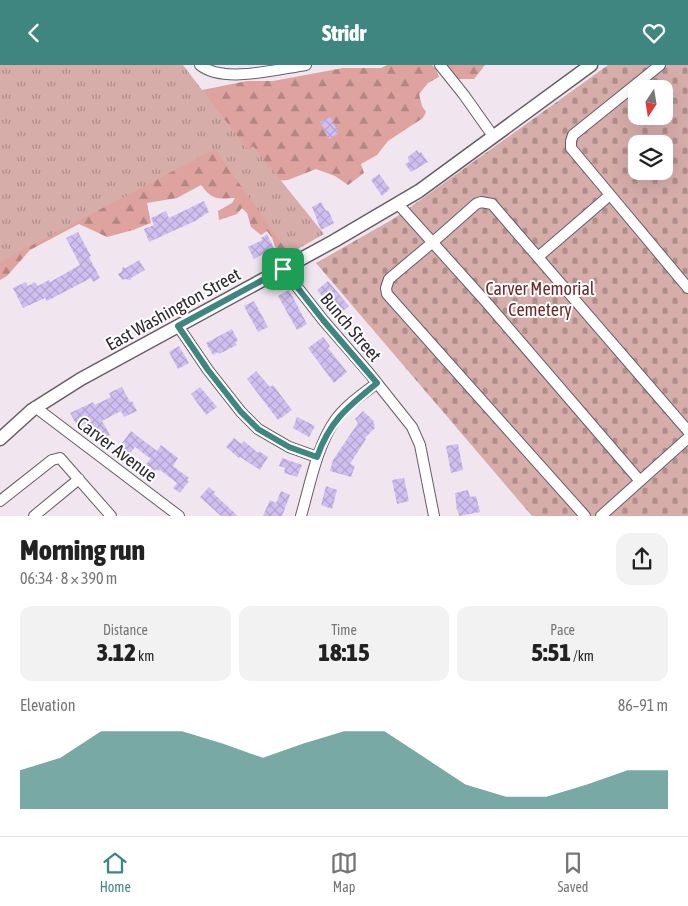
<!DOCTYPE html>
<meta charset="utf-8">
<style>
body{margin:0;font-family:"Asap Condensed",sans-serif;background:#f2f2f2;color:#222;height:100vh;display:flex;flex-direction:column;font-size:19px;white-space:nowrap}
*{box-sizing:border-box;margin:0}
p{font-size:16px;color:#767676}
.icon{flex:none;width:28px;height:28px;fill:none;stroke:currentColor;stroke-width:2;stroke-linecap:round;stroke-linejoin:round}
.map{position:relative;height:451px;overflow:hidden}
.side{display:flex;flex-direction:column;background:#fff;flex:1}
.side>*{flex:none}
.needle{width:32px;rotate:192deg}
.tools{position:absolute;left:628px;top:15px;display:grid;gap:10px}
.tools a{display:grid;place-items:center;width:45px;height:45px;border-radius:10px;background:#fff;box-shadow:0 5px 20px #0002;font-size:25px}
.pin{position:absolute;display:grid;place-items:center;width:42px;height:42px;color:#fff;margin:-21px;border-radius:10px;box-shadow:0 2px 8px #0006}
.round{display:grid;place-items:center;flex:none;width:52px;height:52px;border-radius:15px;background:#f2f2f2}
.summary{display:flex;align-items:center;justify-content:space-between;height:85px;padding:0 20px}
h1{font-size:28px;font-weight:800;line-height:38px}
.figures{display:grid;grid-template-columns:repeat(3,1fr);gap:8px;height:85px;padding:5px 20px}
.figures div{display:grid;align-content:center;border-radius:12px;background:#f2f2f2;text-align:center}
.figures b{font-size:25px;font-weight:800}
.figures small{font-size:14px;font-weight:400}
.figures p{font-size:14px}
.chart{height:140px;padding:10px 20px}
.chart p{display:flex;justify-content:space-between}
.chart svg{width:100%;height:90px;margin-top:5px;fill:#3f8680;opacity:.7}
header{display:flex;justify-content:space-between;align-items:center;height:65px;padding:0 20px;background:#3f8680;color:#fff;font-size:22px;font-weight:800}
.tabs{display:flex;justify-content:space-around;align-items:center;height:70px;border-top:1px solid #e0e0e0;background:#fff;font-size:14px;color:#767676}
.tabs a{display:grid;justify-items:center;gap:2px}
.tabs .current{color:#3f8680}
.map>svg:first-child{display:block}
.forest{fill:url(#forest-firs)}
.cemetery{fill:url(#cemetery-stones);fill-rule:evenodd}
.park{fill:url(#park-tufts)}
.building{fill:url(#building-cross-hatch)}
.lines{fill:none;stroke-linecap:round;stroke-linejoin:round}
.minor-casing{stroke:#665d66;stroke-width:12}
.major-casing{stroke:#665d66;stroke-width:15}
.minor{stroke:#fff;stroke-width:10}
.major{stroke:#fff;stroke-width:12}
.route-casing{stroke:#fff;stroke-width:10}
.route{stroke:#3f8680;stroke-width:6}
.labels{text-anchor:middle;dominant-baseline:central;stroke-width:4;stroke-linejoin:round;paint-order:stroke}
.park-label{font-size:18px;fill:#6e2828;stroke:#fff}
.street-label{font-size:18px;fill:#2d292d;stroke:#fff}
</style>
<header><svg class="icon" aria-label="back" viewBox="0 0 24 24"><path d="M15 5l-7 7 7 7"/></svg>Stridr<svg class="icon" aria-label="heart" viewBox="0 0 24 24"><path d="M12 20l-8-8c-3-5 5-10 8-4 3-6 11-1 8 4z"/></svg></header>
<div class="map">
<svg width="688" height="451" viewBox="0 0 688 451">
<defs>
<pattern id="forest-firs" width="22" height="20" patternUnits="userSpaceOnUse" patternTransform="scale(1.25)"><rect width="22" height="20" fill="#dea39f"/><path d="M5 1l3.5 6h-7zM16 11l3.5 6h-7z" fill="#b48582"/></pattern>
<pattern id="cemetery-stones" width="16" height="16" patternUnits="userSpaceOnUse" patternTransform="scale(1.25)"><rect width="16" height="16" fill="#d7adaa"/><path d="M2 7V4a2 2 0 0 1 4 0v3zM10 15v-3a2 2 0 0 1 4 0v3z" fill="#af8d8b"/></pattern>
<pattern id="park-tufts" width="24" height="20" patternUnits="userSpaceOnUse" patternTransform="scale(1.25)"><rect width="24" height="20" fill="#d7adaa"/><path d="M3 7l-1-3M5 7V3M7 7l1-3M15 17l-1-3M17 17v-4M19 17l1-3" fill="none" stroke="#af8d8b"/></pattern>
<pattern id="building-cross-hatch" width="8" height="8" patternUnits="userSpaceOnUse" patternTransform="scale(1.25)"><rect width="8" height="8" fill="#cfbff1"/><path d="M0 0l8 8M0 8l8-8" fill="none" stroke="#b2a4cf"/></pattern>
</defs>
<rect width="100%" height="100%" fill="#f1e6f0"/>
<path class="forest" d="M0 0 197 26 247 16H273L343 3H381L387 0H432L436 4 439 12 428 18 419 29 422 41 426 47 423 53 388 76 377 90 361 99 364 108 348 120 335 111 316 104 288 115 249 118 302 172 297 188 281 195 270 188 276 184 272 173 267 166 261 170 251 162 247 148 242 143 237 149 219 155 218 146 232 138 235 133C217 134 212 135 201 120L177 133 147 138 151 158 133 165 107 172 79 159 30 185 7 211 0 215Z
M446 0H485L474 14H456Z"/>
<path class="cemetery" d="M608 0H688V451H532L316 198 393 154 416 138ZM636 24H664V51H636ZM636 79H664V106H636Z"/>
<path class="park" d="M0 0H183L248 85 253 81 324 169 289 189 215 84 0 197Z"/>
<path class="building" d="M330 52 339 68 329 74 320 57Z
M417 85 419 88 421 87 428 97 411 107 405 99 409 97 408 92Z
M379 109 390 124 382 131 371 115Z
M204 136 209 147 195 156 149 177 144 164 154 160 151 153 166 146 169 153Z
M321 137 326 146 328 145 334 158 321 165 312 142Z
M78 167 91 191 89 192 100 213 93 217 91 213 47 236 45 233 23 243 13 223 26 217 28 221 35 217 38 221 49 215 50 217 80 200 66 173Z
M267 169 274 183 254 194 248 182 262 175 261 173Z
M139 195 145 205 131 213V215L125 214 122 215 118 209 121 207 123 202 126 203Z
M328 216 349 241 338 250 317 225Z
M289 225 307 259 297 265 278 231Z
M254 236 268 262 258 267 244 241Z
M232 264 238 276 235 277 237 280 219 289 218 287 213 290 206 278Z
M323 272 330 281 328 283 347 307 334 318 308 283Z
M179 281 189 298 178 304 169 287Z
M256 306 270 322 273 320 292 345 278 355 247 314Z
M122 322 130 337 132 336 137 346 124 352 121 346 102 356 110 370 100 376 89 357 78 362 70 348 89 339 93 337 95 340 111 332 109 328Z
M200 322 217 342 206 350 191 329Z
M363 346 374 356 373 357 375 360 374 361 375 363 365 373 366 374 350 399 355 401 351 412 330 406 333 395 358 358 355 354Z
M297 352 315 361 309 372 293 363Z
M131 366 157 386 161 380 178 393 173 401 189 413 187 415 189 416 180 428 173 423 177 418 160 405 159 406 156 404 155 406 146 399 151 394 135 382 127 392 117 385Z
M234 373 242 379 244 376 258 388 259 386 268 392 260 405 240 392 239 393 226 382Z
M458 379 463 405 451 408 446 381Z
M282 393 302 400 297 412 284 408 285 403 279 401Z
M404 413 409 436 397 439 392 415Z
M326 421 337 425 332 444 321 440Z
M209 422 215 427 214 429 238 451H221L200 432Z
M468 425 470 432 476 431 480 447 459 451 458 445 457 446 455 428Z
M281 426 290 430 282 451H263L270 435 276 438Z"/>
<g class="lines">
<g class="minor-casing">
<path id="minor" d="M200 0C223 19 278 4 306 0
M440 0 464 30 493 71
M660 0 573 70 571 76V83L688 223
M398 139 487 238 640 416
M538 192 610 130
M283 204 323 255 369 308 412 362 420 380 434 451
M178 261 208 305 241 347 258 364 289 382 317 392
M35 342 179 451
M0 436 52 395 60 393 111 451
M34 451 79 414
M301 451C310 420 317 380 336 354 346 340 363 329 377 318
M585 451 387 229 386 223 389 214 433 177 476 139 481 137 492 139 688 366
M601 451 688 373"/>
</g>
<g class="major-casing">
<path id="major" d="M0 374 32 345 81 314 334 176 419 126 591 0"/>
</g>
<use href="#minor" class="minor"/>
<use href="#major" class="major"/>
</g>
<g class="lines">
<g class="route-casing">
<path id="route" d="M283 204 323 255 377 318C348 342 330 355 317 392L289 382 258 364 241 347 208 305 178 261Z"/>
</g>
<use href="#route" class="route"/>
</g>
<g class="labels">
<g class="park-label">
<text x="540" y="223">Carver Memorial<tspan x="540" dy="21">Cemetery</tspan></text>
</g>
<g class="street-label">
<text transform="translate(173 244) rotate(-29)">East Washington Street</text>
<text transform="translate(351 262) rotate(50)">Bunch Street</text>
<text transform="translate(117 384) rotate(37)">Carver Avenue</text>
</g>
</g>
</svg>
<div class="tools">
<a><svg class="needle" viewBox="-14 -14 28 28"><path d="M0-13l5 13h-10z" fill="#e53935"/><path d="M0 13l5-13h-10z" fill="#767676"/></svg></a>
<a><svg class="icon" aria-label="layers" viewBox="0 0 24 24"><path d="M12 4l9 5-9 5-9-5zM3 14l9 5 9-5"/></svg></a>
</div>
<div class="pin" style="left:283px;top:204px;background:#1e9e55"><svg class="icon" aria-label="arrive" viewBox="0 0 24 24"><path d="M6 21V4h12l-3 4 3 4H6"/></svg></div>
</div>
<section class="side">
<div class="summary"><div><h1>Morning run</h1><p>06:34 · 8 × 390 m</p></div><a class="round"><svg class="icon" aria-label="share" viewBox="0 0 24 24"><path d="M12 15V3M7 8l5-5 5 5M5 13v7h14v-7"/></svg></a></div>
<div class="figures">
<div><p>Distance</p><b>3.12<small> km</small></b></div>
<div><p>Time</p><b>18:15</b></div>
<div><p>Pace</p><b>5:51<small> /km</small></b></div>
</div>
<div class="chart"><p><span>Elevation</span>86–91 m</p>
<svg viewBox="0 0 160 44" preserveAspectRatio="none"><path d="M0 44V25L10 19L20 6L30 6L40 6L50 12L60 19L70 12L80 6L90 6L100 19L110 32L120 38L130 38L140 32L150 25L160 25V44z"/></svg>
</div>
</section>
<nav class="tabs">
<a class="current"><svg class="icon" aria-label="home" viewBox="0 0 24 24"><path d="M3 11l9-7 9 7M6 9v11h12V9"/></svg>Home</a>
<a><svg class="icon" aria-label="map" viewBox="0 0 24 24"><path d="M3 6l6-2 6 2 6-2v14l-6 2-6-2-6 2zM9 4v14M15 6v14"/></svg>Map</a>
<a><svg class="icon" aria-label="saved" viewBox="0 0 24 24"><path d="M7 4h10v16l-5-4-5 4z"/></svg>Saved</a>
</nav>
